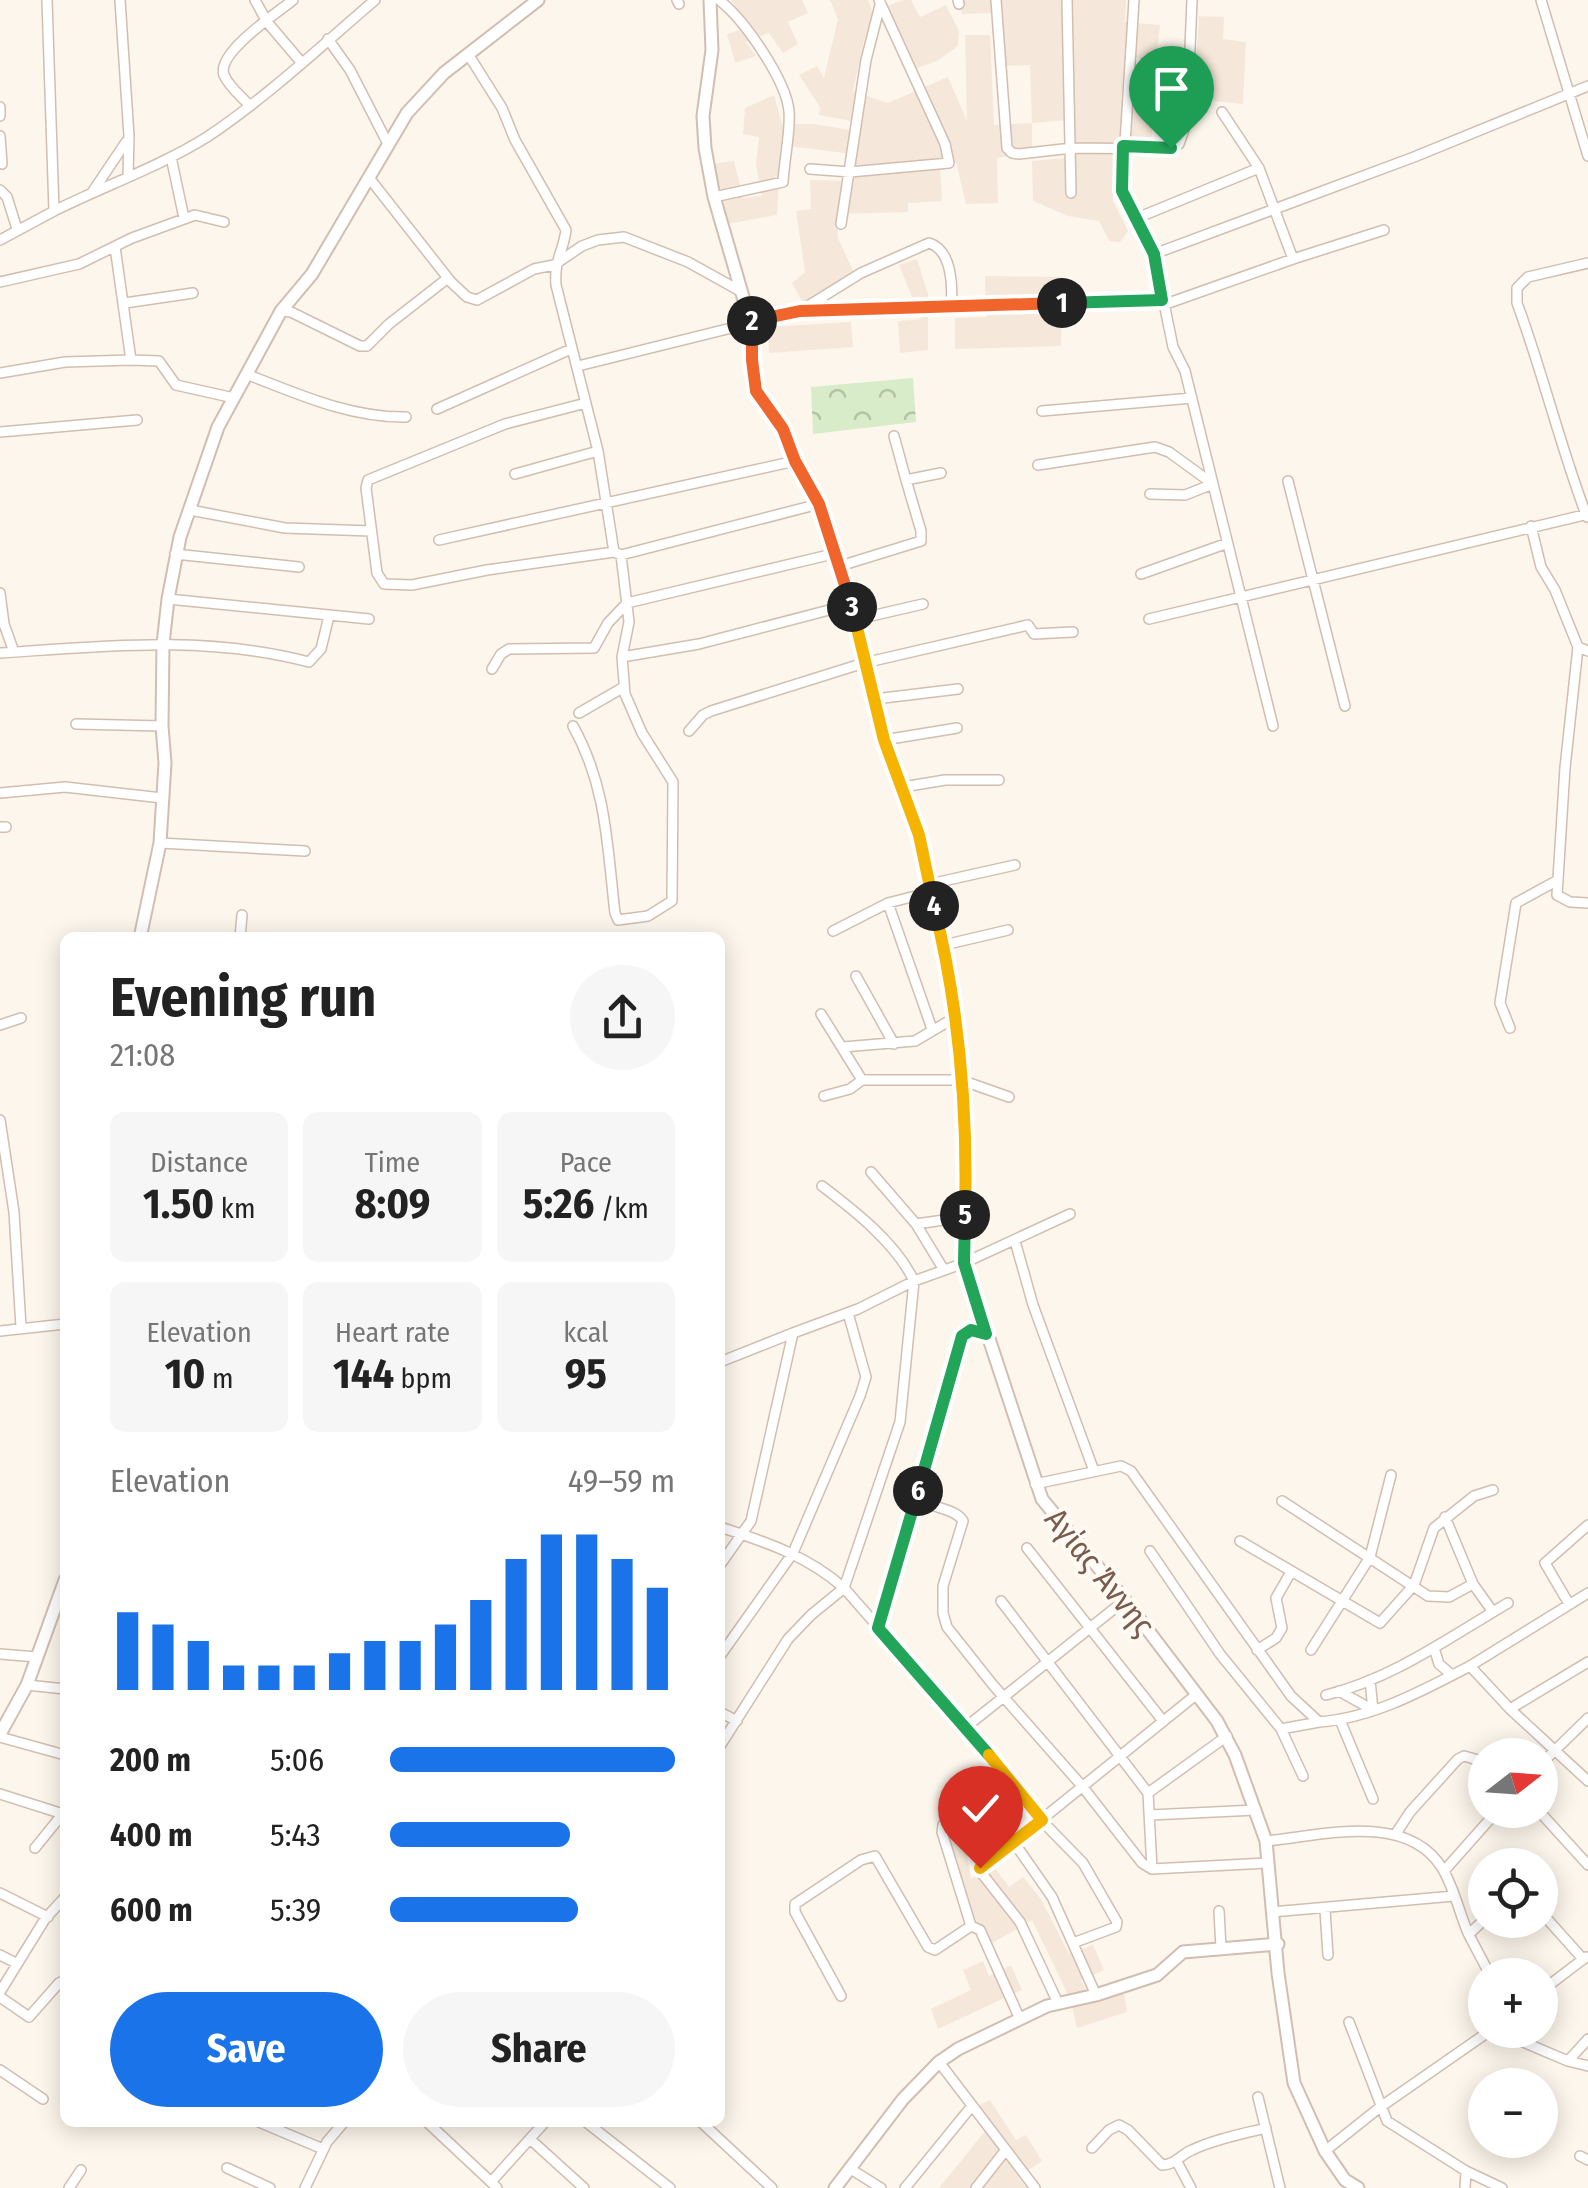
<!DOCTYPE html>
<meta charset="utf-8">
<style>
body{margin:0;font-family:"Fira Sans Condensed",sans-serif;background:#f6f6f6;color:#222;height:100vh;display:flex;flex-direction:column;font-size:38px;white-space:nowrap}
*{box-sizing:border-box;margin:0}
p{font-size:32px;color:#767676}
.icon{flex:none;width:55px;height:55px;fill:none;stroke:currentColor;stroke-width:2;stroke-linecap:round;stroke-linejoin:round}
.map{position:relative;flex:1;overflow:hidden}
.sheet{position:absolute;left:60px;top:932px;width:665px;height:1195px;display:flex;flex-direction:column;background:#fff;border-radius:15px;box-shadow:0 5px 25px #0003}
.sheet>*{flex:none}
.needle{width:65px;rotate:73deg}
.controls{position:absolute;left:1468px;top:1738px;display:grid;gap:20px}
.controls a{display:grid;place-items:center;width:90px;height:90px;border-radius:50%;background:#fff;box-shadow:0 5px 25px #0003;font-size:50px}
.pin{position:absolute;display:grid;place-items:center;width:85px;height:85px;color:#fff;margin:-102px -42px;border-radius:50% 50% 50% 0;rotate:-45deg;box-shadow:0 0 10px #0007}
.pin .icon{rotate:45deg}
.km{position:absolute;width:50px;height:50px;margin:-25px;border-radius:50%;background:#222;color:#fff;font-size:28px;line-height:50px;text-align:center}
.round{display:grid;place-items:center;flex:none;width:105px;height:105px;border-radius:52px;background:#f6f6f6}
.headline{display:flex;align-items:center;justify-content:space-between;height:170px;padding:0 50px}
h1{font-size:55px;font-weight:700;line-height:75px}
.figures{display:grid;grid-template-columns:repeat(3,1fr);gap:15px;height:170px;padding:10px 50px}
.figures div{display:grid;align-content:center;border-radius:15px;background:#f6f6f6;text-align:center}
.figures b{font-size:42px;font-weight:700}
.figures small{font-size:28px;font-weight:400}
.figures p{font-size:28px}
.chart{height:280px;padding:20px 50px}
.chart p{display:flex;justify-content:space-between}
.chart svg{width:100%;height:180px;margin-top:10px;stroke:#1a73e8;stroke-width:6}
.action{display:flex;gap:20px;margin-top:auto;padding:20px 50px}
.action a{flex:1;height:115px;border-radius:60px;background:#1a73e8;color:#fff;font-size:40px;font-weight:700;line-height:115px;text-align:center}
.action a+a{background:#f6f6f6;color:#222}
ul{padding:0 50px;list-style:none;font-size:32px}
li{display:grid;grid-template-columns:160px 120px 1fr;align-items:center;height:75px}
li i{height:25px;border-radius:12px;background:#1a73e8}
.map>svg:first-child{display:block}
.residential{fill:#f5e8da}
.forest{fill:url(#forest-crowns)}
.lines{fill:none;stroke-linecap:round;stroke-linejoin:round}
.minor-casing{stroke:#d1beb0;stroke-width:12}
.tertiary-casing{stroke:#d1beb0;stroke-width:15}
.minor{stroke:#fff;stroke-width:9}
.tertiary{stroke:#fff;stroke-width:11}
.split-1-casing{stroke:#fff;stroke-width:20}
.split-2-casing{stroke:#fff;stroke-width:20}
.split-3-casing{stroke:#fff;stroke-width:20}
.split-4-casing{stroke:#fff;stroke-width:20}
.split-5-casing{stroke:#fff;stroke-width:20}
.split-6-casing{stroke:#fff;stroke-width:20}
.split-7-casing{stroke:#fff;stroke-width:20}
.split-8-casing{stroke:#fff;stroke-width:20}
.split-1{stroke:#22a559;stroke-width:12}
.split-2{stroke:#f0652b;stroke-width:12}
.split-3{stroke:#f0652b;stroke-width:12}
.split-4{stroke:#f5b400;stroke-width:12}
.split-5{stroke:#f5b400;stroke-width:12}
.split-6{stroke:#22a559;stroke-width:12}
.split-7{stroke:#22a559;stroke-width:12}
.split-8{stroke:#f5b400;stroke-width:12}
.labels{text-anchor:middle;dominant-baseline:central;stroke-width:8;stroke-linejoin:round;paint-order:stroke}
.street-label{font-size:32px;fill:#7a5c4d;stroke:#fffaf3}
</style>
<div class="map">
<svg width="1588" height="2188" viewBox="0 0 1588 2188">
<defs>
<pattern id="forest-crowns" width="20" height="18" patternUnits="userSpaceOnUse" patternTransform="scale(2.5)"><rect width="20" height="18" fill="#d8ecc9"/><path d="M2 6a3 3 0 1 1 6 0M12 15a3 3 0 1 1 6 0" fill="none" stroke="#b4c2a5"/></pattern>
</defs>
<rect width="100%" height="100%" fill="#fdf6ec"/>
<path class="residential" d="M731 0H802L808 13 788 22 798 44 783 53 769 33 746 42 756 56 735 63 727 34 749 27Z
M830 0H868L871 7 873 17 864 40 853 91 888 103 948 77 967 121 965 35H990L994 125 1032 123 1030 65 999 66 996 13 962 14 959 0H1126L1125 22 1160 25 1156 60 1125 57 1121 100 1154 103 1151 145H1118L1113 201 1128 231 1120 242 1109 241 1099 221 1068 216 1033 201 1032 161 1067 158V120L1032 123V153L997 158 998 203 966 204 956 162 940 168 942 201 908 203V212L837 214 838 238 855 275 803 303 792 283 805 272 796 211 811 209 810 180 850 181 852 154 781 145 777 215 727 224 712 164 734 161 743 198 762 196 756 164 759 137 743 134 745 108 774 95 782 124H814L856 131V122L819 115 820 107 799 75 817 66 824 78 838 19Z
M904 0H911L920 17 946 5 959 31 958 46 937 61 911 70 884 7Z
M1199 16 1224 17 1223 39 1246 42 1243 104 1194 99Z
M917 259 928 294V350L900 353 898 321 921 319 899 265Z
M985 276 1062 277 1061 346 955 349V318L986 317Z
M851 322 853 347 769 353 768 327Z
M963 1831 971 1879 992 1864 1009 1887 1023 1877 1041 1899 1069 1954 1093 1945 1104 1970 1081 1980 1092 2003 1124 1993 1127 2012 1077 2028 1071 2001 1032 1920 989 1945 982 1927 970 1921 946 1836Z
M983 1961 989 1976 1011 1965 1022 1990 938 2029 931 2009 971 1990 963 1970Z
M990 2100 1016 2140 1026 2135 1042 2161 1018 2177 1027 2188H939L986 2130 975 2107Z"/>
<path class="forest" d="M913 378 916 422 813 434 811 387Z"/>
<g class="lines">
<g class="minor-casing">
<path id="minor" d="M47 0 54 211C104 186 159 167 207 137 267 97 320 47 375 0
M120 0 129 136 128 176
M255 0 267 22 301 62
M677 0 679 4
M958 0 959 4
M996 0 1007 148 1012 153 1019 154 1072 148 1163 149 1179 144 1187 121 1192 0
M1067 0 1071 193
M1134 0 1122 191 1154 254 1173 347 1185 371 1273 726
M1541 0 1588 156
M328 39 350 70 388 144
M468 54 502 108 515 140 566 230C563 253 554 259 556 285L598 451 614 552 621 555 629 622 622 657 625 694 642 733 673 782 672 901 648 916 618 920 615 913C607 846 607 787 573 726
M250 106C242 97 229 87 224 75 216 53 277 13 293 0
M0 107V116
M1222 112 1259 168
M0 136 2 164
M171 157 184 218
M810 169 850 172 949 163 945 144 879 0
M370 179 451 282 467 297 477 300 534 269 554 265 582 246 598 240 624 237 688 262 742 292
M0 190 7 197 17 229
M93 191 126 142
M714 197 783 182C784 162 791 128 789 111 786 80 744 19 719 0
M1137 218 1259 168 1293 259 1163 305
M841 224 866 60 880 5
M0 240 54 211
M115 247 131 360 159 361 176 385 234 398
M1154 254 1414 157 1588 86
M1293 259 1384 230
M0 282 79 264 132 238 195 215 224 222
M125 303 193 293
M803 309 861 273 929 243C952 250 953 286 951 307
M281 311 291 312 360 346H367L389 324 448 278
M578 366 800 311 1162 300
M0 373 65 362 131 360
M246 374C298 394 350 418 406 417
M586 403 505 424 368 480 366 488 377 573 384 584 412 585 487 570 614 552
M437 409 571 349
M1042 411 1192 398
M0 432 137 420
M894 436 906 480
M1038 465 1155 447 1169 452 1213 484
M515 474 598 451
M1288 481 1345 706
M1150 494 1185 495 1213 484
M190 510 285 528 371 531
M1587 517C1560 446 1543 373 1517 303V288L1528 277 1588 263
M1531 526 1541 567 1555 590 1578 647
M439 540 795 461
M175 554 299 567
M621 555 819 504
M840 566 921 541V531L906 480 941 473
M1141 574 1225 544
M0 593 4 624 14 652
M168 599 369 619
M1149 619 1588 514
M854 620 923 604
M1588 651 1578 647 1565 768 1557 895 1570 902 1588 903
M0 653C104 646 207 635 309 662L321 649 329 616
M622 657 699 644 852 604
M492 669 501 654 509 649 594 648 608 623 627 603 837 553
M875 699 958 689
M579 713 624 687
M76 724 162 726
M689 731 703 715 711 711 864 663 1028 625 1034 634 1073 632
M884 740 957 728
M903 787 945 780H999
M0 793 65 787 162 798
M0 827H6
M160 843 305 851
M930 884 1015 865
M888 903 932 1029
M833 931 888 903 931 892
M240 938 242 915
M944 945 1008 930
M856 976 894 1044
M821 1014 862 1080H961L1009 1097
M0 1025 21 1018
M1510 1028 1500 1003 1516 903 1558 880
M843 1047 915 1041 954 1018
M824 1096 850 1089 862 1080
M0 1120 14 1212 21 1327
M871 1172 916 1224 944 1270
M916 1224 965 1217
M1015 1241 1033 1305 1094 1471
M0 1331 65 1324
M720 1362 793 1333
M1035 1484 1121 1466 1131 1471 1291 1696 1319 1722C1373 1718 1422 1691 1470 1666L1510 1709 1588 1781
M916 1496C932 1510 954 1507 963 1521L943 1586V1613L947 1627 993 1685 1082 1786 1142 1863 1152 1869 1267 1863
M1282 1501 1428 1596 1449 1597 1473 1584
M1445 1517 1473 1584 1493 1612
M720 1527C766 1542 808 1556 844 1588L966 1727 1125 1600
M1240 1541 1380 1623 1414 1585 1434 1528 1474 1496 1493 1490
M1027 1548 1163 1721
M1150 1551 1220 1654 1281 1729 1303 1776
M720 1565 751 1521 793 1333 858 1309 914 1281C896 1243 855 1211 822 1186
M1001 1601 1148 1793 1152 1869
M1569 1604 1545 1563 1588 1525
M878 1627 962 1336 971 1330 987 1334
M1434 1648 1439 1664 1452 1675
M1257 1650 1276 1638 1282 1628 1276 1598 1291 1572
M1311 1650 1370 1557 1391 1475
M0 1654 37 1657
M720 1656 793 1553 860 1396 866 1377 848 1313
M1470 1666 1588 1593
M1370 1680 1373 1710
M27 1685 65 1689
M1339 1691 1373 1710
M1326 1695C1392 1679 1450 1637 1508 1603
M1510 1709 1588 1662
M720 1712 737 1721
M1340 1720 1373 1799
M966 1727 1041 1820 1197 1694
M1281 1729 1319 1722
M0 1737 65 1755
M720 1746 788 1639 811 1615 844 1588 900 1422 914 1281 964 1263 1070 1214
M1540 1765 1588 1718
M1148 1793 1227 1736
M0 1794 63 1814
M1538 1810 1588 1865
M1150 1815 1256 1810
M1395 1835 1410 1812 1458 1759 1464 1756 1485 1762
M1013 1841 1052 1897 1096 1995
M1266 1841C1320 1836 1407 1811 1442 1868 1454 1887 1459 1912 1468 1933 1475 1947 1483 1961 1490 1975
M35 1848 65 1811
M1444 1871 1498 1810
M0 1893 48 1917
M1325 1910 1328 1955
M1219 1911 1221 1948
M1540 1911 1583 1959
M1272 1912 1454 1896
M971 1926 942 1832 943 1825 957 1815 976 1783 987 1780 998 1766
M1469 1934 1485 1919
M0 1955 16 1963
M0 1992 45 1919 65 1897
M1540 1992 1586 1957
M841 1996 795 1912V1904L861 1860 875 1856 928 1947 935 1950 971 1926 980 1930 1019 2017
M0 1997 29 2017 59 1983 65 1980
M1058 2003 1020 1922 980 1871 982 1865 1041 1820 1083 1863 1117 1922 1116 1927 1073 1943
M1349 2022 1387 2121 1466 2171 1465 2188
M1510 2030 1516 2039 1568 2061 1588 2039
M1568 2061 1588 2066
M939 2062 1035 2188
M0 2070 43 2099
M1258 2097 1280 2188
M259 2122 323 2149
M427 2122 491 2182
M586 2122 670 2188
M701 2122 772 2188
M530 2139 584 2188
M1092 2148 1109 2130 1119 2125 1128 2130 1162 2165C1175 2165 1180 2155 1192 2150 1215 2139 1242 2134 1266 2128
M1325 2151 1379 2108 1491 2030
M1580 2156 1588 2160
M1176 2160 1191 2188
M227 2168 270 2188
M849 2168 881 2188
M1466 2171 1502 2188
M69 2188 81 2170
M305 2188 327 2142 344 2122
M497 2188 491 2182 545 2122
M905 2188 971 2107
M976 2188 1005 2151"/>
</g>
<g class="tertiary-casing">
<path id="tertiary" d="M710 0 712 50 703 116 705 148 714 197 750 321 756 391 761 402 783 429 795 461 819 504 837 553 884 740 919 835 944 945 959 1049 965 1132 964 1263 1042 1499 1125 1600 1217 1721 1235 1755 1266 1841 1278 1973 1294 2083 1325 2151 1345 2180 1358 2188
M140 938 160 843 165 763 162 726 163 644 168 599 180 537 218 427 281 311 312 274 407 113 444 73 538 0
M0 1734 27 1685 65 1580
M835 2188 903 2099 939 2062 958 2049 1047 2006 1096 1995 1157 1975 1183 1952 1278 1944"/>
</g>
<use href="#minor" class="minor"/>
<use href="#tertiary" class="tertiary"/>
</g>
<g class="lines">
<g class="split-1-casing">
<path id="split-1" d="M1062 303 1162 300 1154 254 1122 191 1123 146 1171 148"/>
</g>
<g class="split-2-casing">
<path id="split-2" d="M752 321 800 311 1062 303"/>
</g>
<g class="split-3-casing">
<path id="split-3" d="M752 321V360L756 391 783 429 795 461 819 504 852 607"/>
</g>
<g class="split-4-casing">
<path id="split-4" d="M852 607 884 740 919 835 934 906"/>
</g>
<g class="split-5-casing">
<path id="split-5" d="M934 906C959 1007 968 1111 965 1215"/>
</g>
<g class="split-6-casing">
<path id="split-6" d="M918 1491 962 1336 971 1330 986 1334 964 1263 965 1215"/>
</g>
<g class="split-7-casing">
<path id="split-7" d="M918 1491 878 1628 989 1755"/>
</g>
<g class="split-8-casing">
<path id="split-8" d="M980 1868 1042 1820 989 1755"/>
</g>
<use href="#split-1" class="split-1"/>
<use href="#split-2" class="split-2"/>
<use href="#split-3" class="split-3"/>
<use href="#split-4" class="split-4"/>
<use href="#split-5" class="split-5"/>
<use href="#split-6" class="split-6"/>
<use href="#split-7" class="split-7"/>
<use href="#split-8" class="split-8"/>
</g>
<g class="labels">
<g class="street-label">
<text transform="translate(1100 1572) rotate(51)">Αγίας Άννης</text>
</g>
</g>
</svg>
<div class="controls">
<a><svg class="needle" viewBox="-14 -14 28 28"><path d="M0-13l5 13h-10z" fill="#e53935"/><path d="M0 13l5-13h-10z" fill="#767676"/></svg></a>
<a><svg class="icon" aria-label="locate" viewBox="0 0 24 24"><circle cx="12" cy="12" r="6"/><path d="M12 2v4M12 18v4M2 12h4M18 12h4"/></svg></a>
<a>+</a>
<a>−</a>
</div>
<div class="pin" style="left:1171px;top:148px;background:#1e9e55"><svg class="icon" aria-label="arrive" viewBox="0 0 24 24"><path d="M6 21V4h12l-3 4 3 4H6"/></svg></div>
<div class="pin" style="left:980px;top:1868px;background:#d93025"><svg class="icon" aria-label="check" viewBox="0 0 24 24"><path d="M5 12l5 5 9-10"/></svg></div>
<b class="km" style="left:1062px;top:303px">1</b>
<b class="km" style="left:752px;top:321px">2</b>
<b class="km" style="left:852px;top:607px">3</b>
<b class="km" style="left:934px;top:906px">4</b>
<b class="km" style="left:965px;top:1215px">5</b>
<b class="km" style="left:918px;top:1491px">6</b>
<section class="sheet">
<div class="headline"><div><h1>Evening run</h1><p>21:08</p></div><a class="round"><svg class="icon" aria-label="share" viewBox="0 0 24 24"><path d="M12 15V3M7 8l5-5 5 5M5 13v7h14v-7"/></svg></a></div>
<div class="figures">
<div><p>Distance</p><b>1.50<small> km</small></b></div>
<div><p>Time</p><b>8:09</b></div>
<div><p>Pace</p><b>5:26<small> /km</small></b></div>
</div>
<div class="figures">
<div><p>Elevation</p><b>10<small> m</small></b></div>
<div><p>Heart rate</p><b>144<small> bpm</small></b></div>
<div><p>kcal</p><b>95</b></div>
</div>
<div class="chart"><p><span>Elevation</span>49–59 m</p>
<svg viewBox="0 0 160 44" preserveAspectRatio="none"><path d="M5 44V25M15 44V28M25 44V32M35 44V38M45 44V38M55 44V38M65 44V35M75 44V32M85 44V32M95 44V28M105 44V22M115 44V12M125 44V6M135 44V6M145 44V12M155 44V19"/></svg>
</div>
<ul>
<li><b>200 m</b>5:06<i style="width:100%"></i></li>
<li><b>400 m</b>5:43<i style="width:63%"></i></li>
<li><b>600 m</b>5:39<i style="width:66%"></i></li>
</ul>
<div class="action"><a>Save</a><a>Share</a></div>
</section>
</div>
